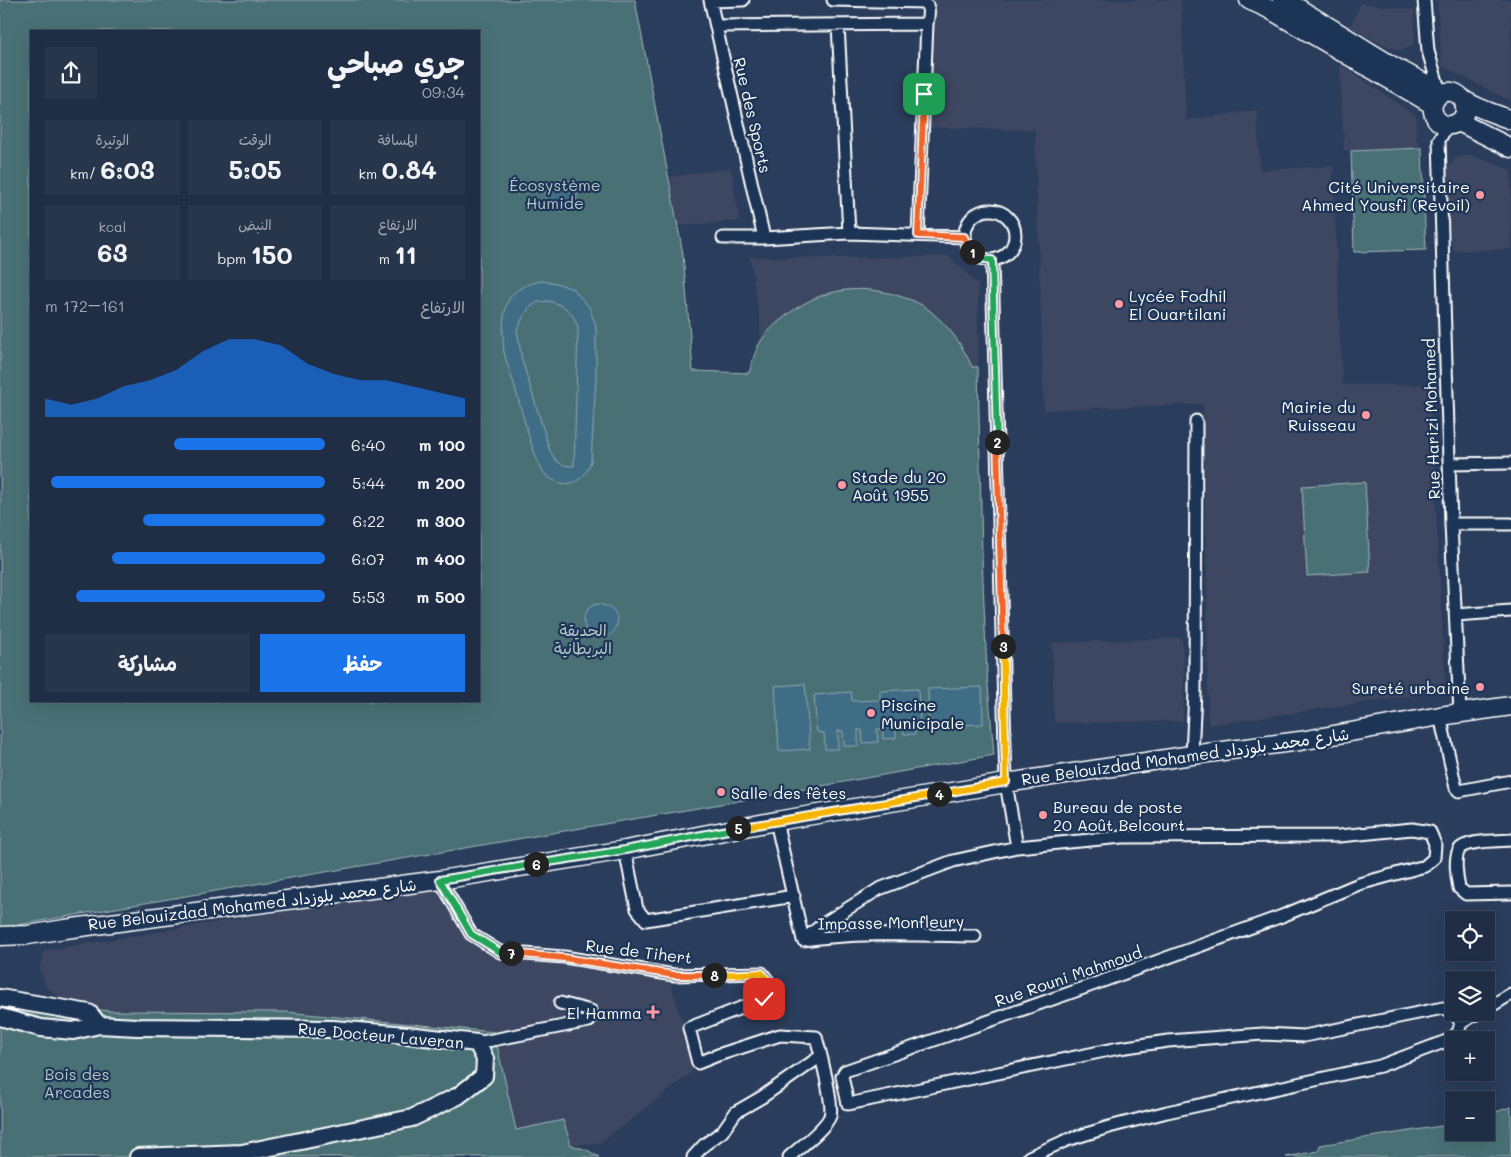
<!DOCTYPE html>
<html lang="ar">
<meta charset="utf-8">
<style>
body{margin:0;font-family:Mali,"Playpen Sans Arabic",sans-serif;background:#28364c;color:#f1f3f6;direction:rtl;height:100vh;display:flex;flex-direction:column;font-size:19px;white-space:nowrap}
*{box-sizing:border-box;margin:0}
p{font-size:16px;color:#a2a8b3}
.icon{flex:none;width:28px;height:28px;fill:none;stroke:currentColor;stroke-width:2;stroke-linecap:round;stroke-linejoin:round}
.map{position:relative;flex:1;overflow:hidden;direction:ltr}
.sheet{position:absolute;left:30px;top:30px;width:450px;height:672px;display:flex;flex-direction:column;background:#202e45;border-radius:0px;box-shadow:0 5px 20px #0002,0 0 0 1px #3d4a5e;direction:rtl}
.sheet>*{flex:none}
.controls{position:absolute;left:1445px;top:911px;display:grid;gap:10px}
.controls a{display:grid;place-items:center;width:50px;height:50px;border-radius:0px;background:#202e45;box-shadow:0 5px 20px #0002,0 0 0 1px #3d4a5e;font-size:25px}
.pin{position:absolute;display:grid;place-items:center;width:42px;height:42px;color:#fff;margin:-21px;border-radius:10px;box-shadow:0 2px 8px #0006}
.km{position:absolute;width:25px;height:25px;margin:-12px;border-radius:50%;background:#222;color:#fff;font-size:14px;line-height:25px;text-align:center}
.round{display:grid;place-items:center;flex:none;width:52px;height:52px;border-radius:0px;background:#28364c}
.head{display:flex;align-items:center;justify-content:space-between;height:85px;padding:0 15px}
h1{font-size:28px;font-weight:700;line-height:38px}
.figures{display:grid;grid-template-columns:repeat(3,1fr);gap:8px;height:85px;padding:5px 15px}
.figures div{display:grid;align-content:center;border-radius:0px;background:#28364c;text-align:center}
.figures b{font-size:25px;font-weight:700}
.figures small{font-size:14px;font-weight:400}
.figures p{font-size:14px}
.chart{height:140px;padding:10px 15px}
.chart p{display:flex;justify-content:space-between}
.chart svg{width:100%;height:90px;margin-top:5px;fill:#1a73e8;opacity:.7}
.button{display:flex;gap:10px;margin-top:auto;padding:10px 15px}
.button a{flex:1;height:58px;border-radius:0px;background:#1a73e8;color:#fff;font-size:20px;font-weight:700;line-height:58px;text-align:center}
.button a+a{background:#28364c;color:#f1f3f6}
ul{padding:0 15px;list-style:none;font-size:16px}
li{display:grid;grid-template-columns:80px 60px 1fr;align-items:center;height:38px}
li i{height:12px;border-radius:6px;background:#1a73e8}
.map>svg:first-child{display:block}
.built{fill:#3c4762}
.green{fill:#4a7174;stroke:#a4b8ba;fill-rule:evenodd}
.water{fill:#416d86;stroke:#8da7b6;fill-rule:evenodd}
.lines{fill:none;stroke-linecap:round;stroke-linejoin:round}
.street-casing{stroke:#fff;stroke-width:15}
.secondary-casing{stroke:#fff;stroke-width:20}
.primary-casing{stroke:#fff;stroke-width:21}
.street{stroke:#1d3557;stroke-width:11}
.secondary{stroke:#1d3557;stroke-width:16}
.primary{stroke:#1d3557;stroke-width:18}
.split-1-casing{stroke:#fff;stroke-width:10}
.split-2-casing{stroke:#fff;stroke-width:10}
.split-3-casing{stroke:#fff;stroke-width:10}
.split-4-casing{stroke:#fff;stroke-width:10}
.split-5-casing{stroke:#fff;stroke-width:10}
.split-6-casing{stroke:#fff;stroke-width:10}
.split-7-casing{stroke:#fff;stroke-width:10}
.split-8-casing{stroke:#fff;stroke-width:10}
.split-9-casing{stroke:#fff;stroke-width:10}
.split-1{stroke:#f0652b;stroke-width:6}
.split-2{stroke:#22a559;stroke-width:6}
.split-3{stroke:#f0652b;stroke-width:6}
.split-4{stroke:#f5b400;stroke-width:6}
.split-5{stroke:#f5b400;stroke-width:6}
.split-6{stroke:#22a559;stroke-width:6}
.split-7{stroke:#22a559;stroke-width:6}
.split-8{stroke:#f0652b;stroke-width:6}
.split-9{stroke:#f5b400;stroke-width:6}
.poi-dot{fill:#ff9aa2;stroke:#1d3557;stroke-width:2}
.labels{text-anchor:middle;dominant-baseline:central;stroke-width:4.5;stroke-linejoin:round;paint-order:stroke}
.street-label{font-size:16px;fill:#fff;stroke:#1d3557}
.park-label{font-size:16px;fill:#b7c6c7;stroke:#1d3557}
.poi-label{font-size:16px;fill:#fff;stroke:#1d3557;text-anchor:start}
</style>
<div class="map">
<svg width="1511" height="1157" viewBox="0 0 1511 1157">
<rect width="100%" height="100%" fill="#2b3d5c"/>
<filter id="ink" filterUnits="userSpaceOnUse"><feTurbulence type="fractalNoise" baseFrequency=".02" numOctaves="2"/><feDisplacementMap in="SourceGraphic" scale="10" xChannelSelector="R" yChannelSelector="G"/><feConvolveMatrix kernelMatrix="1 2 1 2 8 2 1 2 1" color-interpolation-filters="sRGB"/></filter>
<g filter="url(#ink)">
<path class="built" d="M931 0H1181L1186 120 1257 110 1260 170 1333 166 1342 385H1429L1446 691 1208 725 1207 591 1203 404 1044 410 1035 130 927 127Z
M1437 0H1511V101L1442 66Z
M1361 3 1414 10 1415 34 1414 43 1408 48 1399 50 1387 46 1350 28Z
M1340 64 1416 116V138L1422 148 1351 151 1344 150Z
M1470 155 1511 170V249L1453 251 1449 220 1448 167 1456 158Z
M731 168 740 221 678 226 669 177Z
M949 256 978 285V367H972L964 349 907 298 891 293 873 290 855 288 832 292 774 325 761 341 760 321 751 262 749 257 856 258Z
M1182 638 1184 678 1183 721 1054 723 1052 643Z
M444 885 470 932 496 952 570 959 670 981 692 1055 693 1067 691 1073 600 1143 571 1145 563 1120 516 1131 110 1011 73 1007 46 987 40 969 44 951 48 950Z"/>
<path class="green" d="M0 0H635L683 254 693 371 749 373C752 363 755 350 761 341 766 333 774 325 782 319 816 290 856 282 899 296 909 299 921 303 929 310 949 326 962 344 972 367H978L982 558 987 674 994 755 727 803 0 928ZM31 31H479V701H31Z
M1422 148 1426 250 1354 252 1351 151Z
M1365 482 1370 572 1307 576 1302 486Z
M0 1003 73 1007 110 1011 286 1012 494 1032 516 1130 563 1120 571 1145 587 1150 599 1157H0Z
M1511 1107V1157H1286L1318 1151 1320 1145 1454 1124V1132H1486V1115Z"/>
<path class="water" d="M545 195a16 16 0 1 1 32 0a16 16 0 1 1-32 0Z
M541 281 556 283 573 289 589 307 596 326V376L591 461C584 485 563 491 545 474 535 465 519 401 514 384 511 374 506 363 504 352 502 337 502 312 509 299 517 287 528 284 541 281ZM549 301C565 306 573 311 578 328L574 466C560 466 557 463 550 451L522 360 517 330 522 319 529 308 538 302Z
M596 604C636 607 612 658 585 628 582 617 585 608 596 604Z
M805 684 810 749 779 751 775 686Z
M982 687 983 724 929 727 928 689Z
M918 689 920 726 915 727V734H904L903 728 896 729V738L883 739V729H877L878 742 863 743 862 730H858V746H844L843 731H838V749H825L824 733 817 732 814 695 851 692 852 701 880 700V691Z"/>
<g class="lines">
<g class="street-casing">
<path id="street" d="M710 0 764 238
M833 0 924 2C931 8 928 16 927 24L918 235
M1424 0 1428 51 1440 92
M711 1 743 0
M838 25 849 233
M716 26 927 24
M1448 125 1439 140 1451 524 1460 713
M965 235a25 25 0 1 1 50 0a25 25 0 1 1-50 0Z
M723 238H764L849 233 965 237
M992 260 1006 783 1017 847 1122 837 1339 836 1412 829 1430 832 1435 844 1434 858 1425 866 1359 884 1282 916 1067 994 845 1071 842 1076 848 1104 1119 1048 1168 1041 1263 1034 1304 1036 1443 1008 1454 1012
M1449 464 1511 463
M1451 524H1511
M1456 615 1511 611
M1440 716 1456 788 1459 791 1511 781
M1192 755 1195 692 1196 421
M776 821 803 940
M1511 840C1499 841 1465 840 1459 850 1454 858 1457 879 1459 888L1466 894 1511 893
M625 850 637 909 646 920 794 896
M440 880 471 934 500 952 564 957 674 975 762 973 768 981 770 991 764 999 689 1028 698 1063 718 1055 780 1035 816 1037C820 1051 834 1105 830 1116 826 1128 799 1148 789 1157
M975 936C920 935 858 932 803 940L823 924 879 889 953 861 1017 847
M1486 1009 1511 994
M1461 1023 1479 1012
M477 1043 589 1021 591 1011 560 1003
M693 1157 704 1145 722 1132 736 1112 762 1097 821 1056
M1029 1157 1067 1140 1109 1127 1167 1112 1380 1066 1449 1040 1458 1033 1461 1023 1454 1012"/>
</g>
<g class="secondary-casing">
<path id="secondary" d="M0 998 89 1013 99 1025
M0 1017 41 1028 73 1031 99 1025 137 1027 333 1029 407 1035 477 1043 485 1059 484 1076 458 1096 412 1118 242 1153 138 1157"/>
</g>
<g class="primary-casing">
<path id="primary" d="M1249 0 1269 9 1433 105
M1282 0 1298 8 1389 64 1443 93
M1463 100C1473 123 1443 135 1434 115 1432 110 1432 104 1435 100 1438 94 1445 91 1452 92 1458 93 1460 97 1464 100 1478 109 1496 114 1511 120
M1459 122 1511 148
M0 936 28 935 65 929 440 880 625 850 776 821 1006 783 1192 755 1300 741 1440 716 1511 706"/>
</g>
<use href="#street" class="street"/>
<use href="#secondary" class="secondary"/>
<use href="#primary" class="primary"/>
</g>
</g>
<g class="lines" filter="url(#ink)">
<g class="split-1-casing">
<path id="split-1" d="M924 94 918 235 964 237 969 249 972 252"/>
</g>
<g class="split-2-casing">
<path id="split-2" d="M972 252C977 257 985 260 992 260L997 442"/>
</g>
<g class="split-3-casing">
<path id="split-3" d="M997 442 1003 646"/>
</g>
<g class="split-4-casing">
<path id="split-4" d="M939 794 1006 782 1003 646"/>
</g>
<g class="split-5-casing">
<path id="split-5" d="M738 828 939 794"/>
</g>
<g class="split-6-casing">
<path id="split-6" d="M536 864 625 850 738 828"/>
</g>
<g class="split-7-casing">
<path id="split-7" d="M511 953 500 952 471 934 440 880 536 864"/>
</g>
<g class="split-8-casing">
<path id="split-8" d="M511 953 564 958 674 975H714"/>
</g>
<g class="split-9-casing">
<path id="split-9" d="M714 975 762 973 768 981 770 991 764 999"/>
</g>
<use href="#split-1" class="split-1"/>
<use href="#split-2" class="split-2"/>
<use href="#split-3" class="split-3"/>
<use href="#split-4" class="split-4"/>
<use href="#split-5" class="split-5"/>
<use href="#split-6" class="split-6"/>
<use href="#split-7" class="split-7"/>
<use href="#split-8" class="split-8"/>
<use href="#split-9" class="split-9"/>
</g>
<g class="poi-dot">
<circle cx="1480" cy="195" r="5"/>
<circle cx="1119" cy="304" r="5"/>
<circle cx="1366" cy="415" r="5"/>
<circle cx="842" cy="485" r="5"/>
<circle cx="1480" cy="687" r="5"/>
<circle cx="871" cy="713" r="5"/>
<circle cx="721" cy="792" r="5"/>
<circle cx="1043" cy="815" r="5"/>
<path d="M650.5 1004.5h5v5h5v5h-5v5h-5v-5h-5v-5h5z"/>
</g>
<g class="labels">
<g class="street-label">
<text transform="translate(753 115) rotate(77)">Rue des Sports</text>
<text transform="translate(1431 419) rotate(-92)">Rue Harizi Mohamed</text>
<text transform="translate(1185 756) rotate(-8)">Rue Belouizdad Mohamed شارع محمد بلوزداد</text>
<text transform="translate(252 904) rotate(-7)">Rue Belouizdad Mohamed شارع محمد بلوزداد</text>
<text transform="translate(891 922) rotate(-1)">Impasse Monfleury</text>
<text transform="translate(639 951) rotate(7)">Rue de Tihert</text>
<text transform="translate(1068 976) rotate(-19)">Rue Rouni Mahmoud</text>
<text transform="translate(381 1035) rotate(5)">Rue Docteur Laveran</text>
</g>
<g class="park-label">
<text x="555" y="184">Écosystème<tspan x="555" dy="18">Humide</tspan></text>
<text x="583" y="629">الحديقة<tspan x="583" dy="18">البريطانية</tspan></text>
<text x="77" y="1073">Bois des<tspan x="77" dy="18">Arcades</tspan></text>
</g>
<g class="poi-label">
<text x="1470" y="186" text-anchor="end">Cité Universitaire<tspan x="1470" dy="18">Ahmed Yousfi (Revoil)</tspan></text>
<text x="1129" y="295">Lycée Fodhil<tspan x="1129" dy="18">El Ouartilani</tspan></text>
<text x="1356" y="406" text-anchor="end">Mairie du<tspan x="1356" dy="18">Ruisseau</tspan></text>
<text x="852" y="476">Stade du 20<tspan x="852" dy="18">Août 1955</tspan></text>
<text x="1470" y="687" text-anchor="end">Sureté urbaine</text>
<text x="881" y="704">Piscine<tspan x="881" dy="18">Municipale</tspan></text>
<text x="731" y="792">Salle des fêtes</text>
<text x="1053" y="806">Bureau de poste<tspan x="1053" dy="18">20 Août Belcourt</tspan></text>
<text x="642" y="1012" text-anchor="end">El Hamma</text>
</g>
</g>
</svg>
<div class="controls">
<a><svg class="icon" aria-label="locate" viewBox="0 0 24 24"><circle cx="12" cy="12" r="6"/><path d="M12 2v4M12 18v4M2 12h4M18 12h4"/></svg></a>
<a><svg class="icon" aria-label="layers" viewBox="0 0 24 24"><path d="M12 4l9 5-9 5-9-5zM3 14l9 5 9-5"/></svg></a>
<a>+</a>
<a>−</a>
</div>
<div class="pin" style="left:924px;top:94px;background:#1e9e55"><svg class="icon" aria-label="arrive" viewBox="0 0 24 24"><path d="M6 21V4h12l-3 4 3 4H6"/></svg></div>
<div class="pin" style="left:764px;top:999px;background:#d93025"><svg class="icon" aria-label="check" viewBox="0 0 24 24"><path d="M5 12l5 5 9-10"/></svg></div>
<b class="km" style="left:972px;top:252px">1</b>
<b class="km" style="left:997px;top:442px">2</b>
<b class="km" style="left:1003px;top:646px">3</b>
<b class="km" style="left:939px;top:794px">4</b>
<b class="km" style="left:738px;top:828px">5</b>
<b class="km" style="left:536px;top:864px">6</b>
<b class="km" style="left:511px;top:953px">7</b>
<b class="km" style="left:714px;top:975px">8</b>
<section class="sheet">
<div class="head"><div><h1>جري صباحي</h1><p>09:34</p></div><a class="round"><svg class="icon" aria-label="share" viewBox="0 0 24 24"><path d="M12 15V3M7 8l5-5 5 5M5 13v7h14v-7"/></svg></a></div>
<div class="figures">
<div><p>المسافة</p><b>0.84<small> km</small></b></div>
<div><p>الوقت</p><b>5:05</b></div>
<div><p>الوتيرة</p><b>6:03<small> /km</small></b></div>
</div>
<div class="figures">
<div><p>الارتفاع</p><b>11<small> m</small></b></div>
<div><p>النبض</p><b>150<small> bpm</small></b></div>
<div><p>kcal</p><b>63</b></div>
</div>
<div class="chart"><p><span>الارتفاع</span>161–172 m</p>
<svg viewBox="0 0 160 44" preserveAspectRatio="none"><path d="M0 44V35L10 38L20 35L30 29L40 26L50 21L60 12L70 6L80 6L90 9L100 18L110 23L120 26L130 26L140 29L150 32L160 35V44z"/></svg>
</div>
<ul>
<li><b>100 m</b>6:40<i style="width:54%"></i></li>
<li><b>200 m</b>5:44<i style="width:98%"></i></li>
<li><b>300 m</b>6:22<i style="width:65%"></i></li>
<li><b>400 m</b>6:07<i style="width:76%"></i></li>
<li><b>500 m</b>5:53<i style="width:89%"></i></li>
</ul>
<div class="button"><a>حفظ</a><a>مشاركة</a></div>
</section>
</div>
